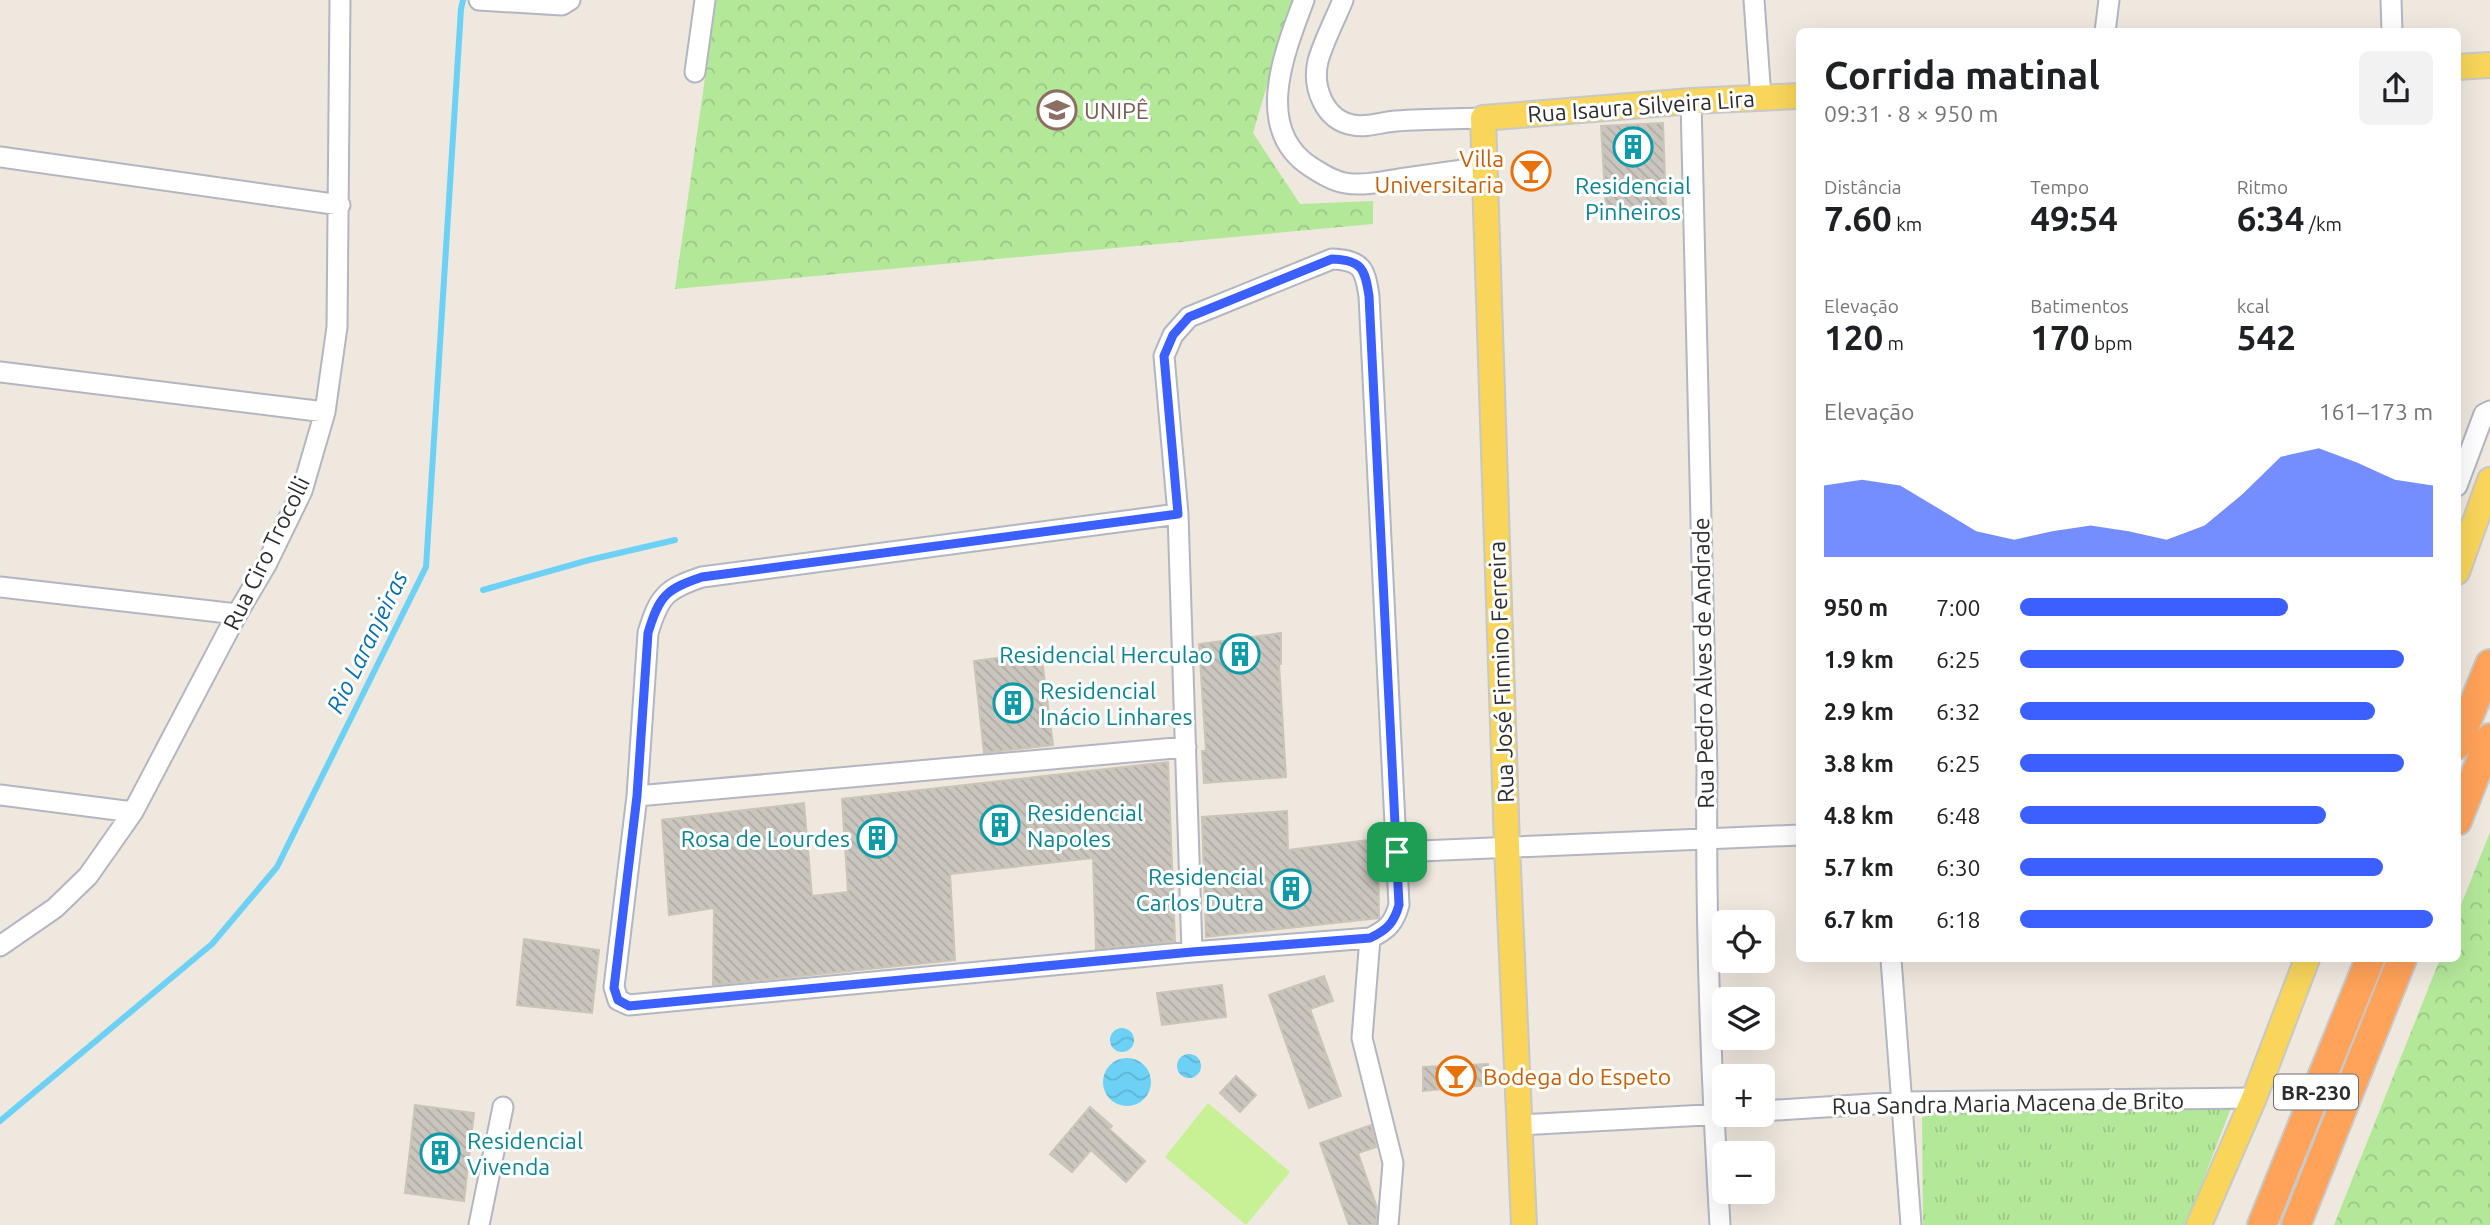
<!DOCTYPE html>
<html lang="pt">
<meta charset="utf-8">
<style>
body{margin:0;font-family:Ubuntu,sans-serif;background:#f2f2f2;color:#202124;height:100vh;display:flex;flex-direction:column;font-size:26px;white-space:nowrap}
*{box-sizing:border-box;margin:0}
p{font-size:23px;color:#757577}
.icon{flex:none;width:38px;height:38px;fill:none;stroke:currentColor;stroke-width:2;stroke-linecap:round;stroke-linejoin:round}
.map{position:relative;flex:1;overflow:hidden}
.drawer{position:absolute;left:1796px;top:28px;width:665px;height:934px;display:flex;flex-direction:column;background:#fff;border-radius:10px;box-shadow:0 7px 28px #0002}
.drawer>*{flex:none}
.controls{position:absolute;left:1712px;top:910px;display:grid;gap:14px}
.controls a{display:grid;place-items:center;width:63px;height:63px;border-radius:10px;background:#fff;box-shadow:0 7px 28px #0002;font-size:35px}
.pin{position:absolute;display:grid;place-items:center;width:60px;height:60px;color:#fff;margin:-30px;border-radius:14px;box-shadow:0 4px 10px #0006}
.round{display:grid;place-items:center;flex:none;width:74px;height:74px;border-radius:10px;background:#f2f2f2}
.overview{display:flex;align-items:center;justify-content:space-between;height:119px;padding:0 28px}
h1{font-size:38px;font-weight:700;line-height:52px}
.stats{display:grid;grid-template-columns:repeat(3,1fr);gap:10px;height:119px;padding:7px 28px}
.stats div{display:grid;align-content:center}
.stats b{font-size:35px;font-weight:700}
.stats small{font-size:19px;font-weight:400}
.stats p{font-size:19px}
.chart{height:196px;padding:14px 28px}
.chart p{display:flex;justify-content:space-between}
.chart svg{width:100%;height:126px;margin-top:7px;fill:#3c5fff;opacity:.7}
ul{padding:0 28px;list-style:none;font-size:23px}
li{display:grid;grid-template-columns:112px 84px 1fr;align-items:center;height:52px}
li i{height:18px;border-radius:9px;background:#3c5fff}
.map>svg:first-child{display:block}
.grass{fill:url(#grass-tufts)}
.forest{fill:url(#forest-crowns)}
.pitch{fill:#c8f094}
.water{fill:url(#water-waves)}
.lines{fill:none;stroke-linecap:round;stroke-linejoin:round}
.stream{stroke:#6dd1f6;stroke-width:6}
.building{fill:url(#building-back-hatch);stroke:#cbc4b8;stroke-width:2}
.minor-casing{stroke:#b3b5c1;stroke-width:23}
.major-casing{stroke:#c8c8c8;stroke-width:28}
.highway-casing{stroke:#c8c8c8;stroke-width:32}
.minor{stroke:#fff;stroke-width:19}
.major{stroke:#f9d55a;stroke-width:24}
.highway{stroke:#ffa25a;stroke-width:28}
.route-casing{stroke:#fff;stroke-width:14}
.route{stroke:#3c5fff;stroke-width:9}
.labels{text-anchor:middle;dominant-baseline:central;stroke-width:6;stroke-linejoin:round;paint-order:stroke}
.shield{fill:#fff;stroke:#6c6c6c;stroke-width:2}
.shield-label{font-size:21px;font-weight:bold;fill:#2d2d2d}
.street-label{font-size:23px;fill:#2d2d2d;stroke:#fff}
.education-label{font-size:23px;fill:#785e54;stroke:#fff;text-anchor:start}
.food-label{font-size:23px;fill:#c56008;stroke:#fff;text-anchor:end}
.culture-label{font-size:23px;fill:#0d838f;stroke:#fff;text-anchor:end}
.water-label{font-size:24px;font-style:italic;fill:#056fa9;stroke:#fff}
</style>
<div class="map">
<svg width="2490" height="1225" viewBox="0 0 2490 1225">
<defs>
<pattern id="grass-tufts" width="24" height="20" patternUnits="userSpaceOnUse" patternTransform="scale(1.75)"><rect width="24" height="20" fill="#b3e899"/><path d="M3 7l-1-3M5 7V3M7 7l1-3M15 17l-1-3M17 17v-4M19 17l1-3" fill="none" stroke="#9ac784"/></pattern>
<pattern id="forest-crowns" width="20" height="18" patternUnits="userSpaceOnUse" patternTransform="scale(1.75)"><rect width="20" height="18" fill="#b3e899"/><path d="M2 6a3 3 0 1 1 6 0M12 15a3 3 0 1 1 6 0" fill="none" stroke="#9ac784"/></pattern>
<pattern id="water-waves" width="16" height="10" patternUnits="userSpaceOnUse" patternTransform="scale(1.75)"><rect width="16" height="10" fill="#6dd1f6"/><path d="M0 5q4-4 8 0t8 0" fill="none" stroke="#5fb4d3"/></pattern>
<pattern id="building-back-hatch" width="6" height="6" patternUnits="userSpaceOnUse" patternTransform="scale(1.75)"><rect width="6" height="6" fill="#cbc6bd"/><path d="M-1 5l2 2M0 0l6 6M5-1l2 2" fill="none" stroke="#afaaa3"/></pattern>
</defs>
<rect width="100%" height="100%" fill="#efe8df"/>
<path class="grass" d="M2231 1108 2186 1225H1923L1922 1112Z"/>
<path class="forest" d="M716 0H1292L1253 133 1300 204 1373 201V224L675 289Z
M2490 832V1225H2334L2440 959H2457V915Z"/>
<path class="pitch" d="M1208 1103 1290 1172 1246 1225 1165 1157Z"/>
<path class="water" d="M1110 1040a12 12 0 1 1 24 0a12 12 0 1 1-24 0Z
M1177 1066a12 12 0 1 1 24 0a12 12 0 1 1-24 0Z
M1103 1082a24 24 0 1 1 48 0a24 24 0 1 1-48 0Z"/>
<g class="lines">
<path class="stream" d="M483 590 589 560 675 540
M0 1121 212 944 277 867 426 567 461 9 463 0"/>
</g>
<path class="building" d="M1663 123 1666 207 1606 210 1601 126Z
M1281 633V664H1279L1286 777 1204 783 1202 751H1206L1199 644Z
M1041 652 1053 745 984 753 974 661Z
M1168 762 1175 941 1096 949 1093 858 950 874 955 960 713 985 714 908 669 915 662 820 804 803 812 896 848 892 842 799Z
M1287 811 1288 850 1378 839 1379 918 1206 937 1202 817Z
M524 939 599 950 592 1013 517 1005Z
M1324 976 1333 1001 1310 1009 1341 1096 1309 1108 1269 995Z
M1222 985 1226 1017 1162 1025 1157 993Z
M1488 1064V1085L1423 1091V1067Z
M1236 1076 1256 1095 1240 1112 1220 1093Z
M415 1105 474 1113 464 1201 405 1193Z
M1090 1107 1112 1126 1109 1129 1145 1161 1126 1182 1091 1150 1072 1172 1050 1154Z
M1371 1125 1376 1147 1358 1153 1377 1208 1376 1225H1349L1320 1143Z"/>
<g class="lines">
<g class="minor-casing">
<path id="minor" d="M479 0 562 5 570 0
M1304 0C1285 51 1252 129 1311 167 1322 174 1333 181 1345 183 1363 186 1381 182 1399 179 1427 175 1456 171 1484 167
M1343 0C1335 20 1324 40 1318 61 1312 87 1324 120 1353 125 1366 128 1382 122 1396 121 1425 119 1454 119 1483 118
M1754 0 1761 98
M2391 0 2392 32
M2105 32 2109 0
M695 72 705 0
M1691 101 1707 771C1705 923 1711 1074 1720 1225
M0 157 340 205
M0 372 325 412
M2457 486 2484 414 2490 411
M1178 514 702 577C666 589 659 596 648 633L637 796 614 987 618 1000 629 1005 1192 952 1370 938C1387 930 1394 923 1399 905L1369 296C1365 269 1362 260 1332 259L1189 317 1173 335 1164 356 1178 514 1192 952
M0 587 237 614
M0 795 133 812
M637 796 1186 747
M1397 852 1799 835
M1370 938 1362 1038 1393 1163 1388 1225
M0 946 55 908 88 876 133 812 237 614 266 565 302 491 325 412 337 327 340 0
M1891 959 1911 1225
M1762 1111 1903 1102 2254 1098
M1520 1125 1724 1114
M479 1225 503 1107"/>
</g>
<g class="major-casing">
<path id="major" d="M2457 67 2490 65
M2457 572 2490 480
M1524 1225 1507 846 1483 118 1691 101 1799 96
M2199 1225 2254 1098 2307 959"/>
</g>
<g class="highway-casing">
<path id="highway" d="M2457 745 2490 664
M2457 821 2490 738
M2262 1225 2370 959
M2296 1225 2402 959"/>
</g>
<use href="#minor" class="minor"/>
<use href="#major" class="major"/>
<use href="#highway" class="highway"/>
</g>
<g class="lines">
<g class="route-casing">
<path id="route" d="M1332 259C1362 260 1365 269 1369 296L1399 905C1394 923 1387 930 1370 938L1192 952 629 1006 618 1000 614 988 637 796 648 633C659 596 666 589 702 577L1178 514 1164 356 1173 335 1189 317Z"/>
</g>
<use href="#route" class="route"/>
</g>
<defs>
<g id="university-ring" transform="scale(2.0125)"><circle r="9.5" fill="#fff" stroke="#8d6e63" stroke-width="1.5"/><path d="M0-5L7-2L0 1L-7-2ZM-4 1L0 2.5L4 1V4Q0 6-4 4Z" fill="#8d6e63"/></g>
<g id="building-ring" transform="scale(2.0125)"><circle r="9.5" fill="#fff" stroke="#0f9aa8" stroke-width="1.5"/><path d="M-4-6H4V6H1V3H-1V6H-4ZM-2.5-4.3h1.7v1.8h-1.7ZM.8-4.3h1.7v1.8H.8ZM-2.5-1h1.7V.8h-1.7ZM.8-1h1.7V.8H.8Z" fill="#0f9aa8"/></g>
<g id="bar-ring" transform="scale(2.0125)"><circle r="9.5" fill="#fff" stroke="#e8710a" stroke-width="1.5"/><path d="M-6-5H6L.8 .8V4.5H3.5V6h-7V4.5H-.8V.8Z" fill="#e8710a"/></g>
</defs>
<g fill-rule="evenodd">
<use href="#university-ring" x="1057" y="110"/>
<use href="#building-ring" x="1633" y="147"/>
<use href="#bar-ring" x="1531" y="171"/>
<use href="#building-ring" x="1240" y="654"/>
<use href="#building-ring" x="1013" y="703"/>
<use href="#building-ring" x="1000" y="825"/>
<use href="#building-ring" x="877" y="838"/>
<use href="#building-ring" x="1291" y="889"/>
<use href="#bar-ring" x="1456" y="1076"/>
<use href="#building-ring" x="440" y="1153"/>
</g>
<g class="labels">
<rect class="shield" x="2274" y="1074.5" width="84" height="35" rx="5"/>
<g class="shield-label">
<text x="2316" y="1092">BR-230</text>
</g>
<g class="street-label">
<text transform="translate(1641 106) rotate(-4)">Rua Isaura Silveira Lira</text>
<text transform="translate(266 553) rotate(-64)">Rua Ciro Trocolli</text>
<text transform="translate(1703 663) rotate(-91)">Rua Pedro Alves de Andrade</text>
<text transform="translate(1501 672) rotate(-92)">Rua José Firmino Ferreira</text>
<text transform="translate(2008 1103) rotate(-1)">Rua Sandra Maria Macena de Brito</text>
</g>
<g class="education-label">
<text x="1084" y="110">UNIPÊ</text>
</g>
<g class="food-label">
<text x="1504" y="158">Villa<tspan x="1504" dy="26">Universitaria</tspan></text>
<text x="1483" y="1076" text-anchor="start">Bodega do Espeto</text>
</g>
<g class="culture-label">
<text x="1633" y="185" text-anchor="middle">Residencial<tspan x="1633" dy="26">Pinheiros</tspan></text>
<text x="1213" y="654">Residencial Herculao</text>
<text x="1040" y="690" text-anchor="start">Residencial<tspan x="1040" dy="26">Inácio Linhares</tspan></text>
<text x="1027" y="812" text-anchor="start">Residencial<tspan x="1027" dy="26">Napoles</tspan></text>
<text x="850" y="838">Rosa de Lourdes</text>
<text x="1264" y="876">Residencial<tspan x="1264" dy="26">Carlos Dutra</tspan></text>
<text x="467" y="1140" text-anchor="start">Residencial<tspan x="467" dy="26">Vivenda</tspan></text>
</g>
<g class="water-label">
<text transform="translate(367 642) rotate(-64)">Rio Laranjeiras</text>
</g>
</g>
</svg>
<div class="controls">
<a><svg class="icon" aria-label="locate" viewBox="0 0 24 24"><circle cx="12" cy="12" r="6"/><path d="M12 2v4M12 18v4M2 12h4M18 12h4"/></svg></a>
<a><svg class="icon" aria-label="layers" viewBox="0 0 24 24"><path d="M12 4l9 5-9 5-9-5zM3 14l9 5 9-5"/></svg></a>
<a>+</a>
<a>−</a>
</div>
<div class="pin" style="left:1397px;top:852px;background:#1e9e55"><svg class="icon" aria-label="arrive" viewBox="0 0 24 24"><path d="M6 21V4h12l-3 4 3 4H6"/></svg></div>
<section class="drawer">
<div class="overview"><div><h1>Corrida matinal</h1><p>09:31 · 8 × 950 m</p></div><a class="round"><svg class="icon" aria-label="share" viewBox="0 0 24 24"><path d="M12 15V3M7 8l5-5 5 5M5 13v7h14v-7"/></svg></a></div>
<div class="stats">
<div><p>Distância</p><b>7.60<small> km</small></b></div>
<div><p>Tempo</p><b>49:54</b></div>
<div><p>Ritmo</p><b>6:34<small> /km</small></b></div>
</div>
<div class="stats">
<div><p>Elevação</p><b>120<small> m</small></b></div>
<div><p>Batimentos</p><b>170<small> bpm</small></b></div>
<div><p>kcal</p><b>542</b></div>
</div>
<div class="chart"><p><span>Elevação</span>161–173 m</p>
<svg viewBox="0 0 160 44" preserveAspectRatio="none"><path d="M0 44V19L10 17L20 19L30 27L40 35L50 38L60 35L70 33L80 35L90 38L100 33L110 22L120 9L130 6L140 11L150 17L160 19V44z"/></svg>
</div>
<ul>
<li><b>950 m</b>7:00<i style="width:65%"></i></li>
<li><b>1.9 km</b>6:25<i style="width:93%"></i></li>
<li><b>2.9 km</b>6:32<i style="width:86%"></i></li>
<li><b>3.8 km</b>6:25<i style="width:93%"></i></li>
<li><b>4.8 km</b>6:48<i style="width:74%"></i></li>
<li><b>5.7 km</b>6:30<i style="width:88%"></i></li>
<li><b>6.7 km</b>6:18<i style="width:100%"></i></li>
</ul>
</section>
</div>
